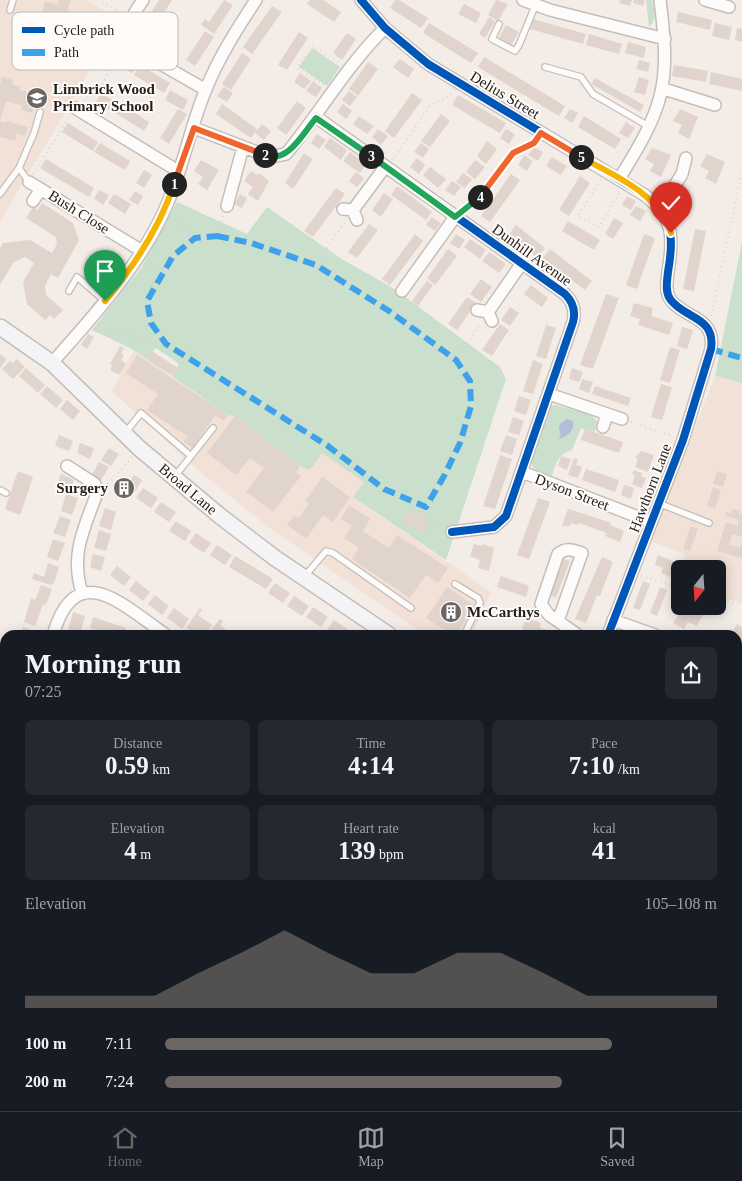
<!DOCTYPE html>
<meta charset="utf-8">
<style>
body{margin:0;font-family:Georgia,serif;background:#242831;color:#f1f3f6;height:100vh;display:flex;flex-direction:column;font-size:19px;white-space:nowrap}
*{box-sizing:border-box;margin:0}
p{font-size:16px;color:#9ea1a6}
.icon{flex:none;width:28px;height:28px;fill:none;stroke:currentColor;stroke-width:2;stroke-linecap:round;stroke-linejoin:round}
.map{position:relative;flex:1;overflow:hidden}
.sheet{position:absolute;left:0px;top:630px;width:742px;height:481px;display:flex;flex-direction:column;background:#171b24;border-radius:15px 15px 0 0;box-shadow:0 2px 12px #0003}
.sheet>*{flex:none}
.needle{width:32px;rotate:197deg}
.buttons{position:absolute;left:671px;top:560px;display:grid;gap:10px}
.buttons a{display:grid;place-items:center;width:55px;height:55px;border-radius:8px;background:#171b24;box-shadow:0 2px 12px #0003;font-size:25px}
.pin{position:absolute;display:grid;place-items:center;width:42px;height:42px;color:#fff;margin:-51px -21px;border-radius:50% 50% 50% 0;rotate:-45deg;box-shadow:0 0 5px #0007}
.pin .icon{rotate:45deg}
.km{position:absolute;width:25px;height:25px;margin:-12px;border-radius:50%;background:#222;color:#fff;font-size:14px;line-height:25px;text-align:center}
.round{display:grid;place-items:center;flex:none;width:52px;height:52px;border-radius:8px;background:#242831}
.headline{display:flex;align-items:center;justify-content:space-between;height:85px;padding:0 25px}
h1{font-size:28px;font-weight:600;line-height:38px}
.figures{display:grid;grid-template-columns:repeat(3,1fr);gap:8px;height:85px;padding:5px 25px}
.figures div{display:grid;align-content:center;border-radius:8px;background:#242831;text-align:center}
.figures b{font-size:25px;font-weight:600}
.figures small{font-size:14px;font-weight:400}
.figures p{font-size:14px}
.chart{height:140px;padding:10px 25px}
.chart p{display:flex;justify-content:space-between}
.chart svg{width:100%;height:90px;margin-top:5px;fill:#6d6763;opacity:.7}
ul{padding:0 25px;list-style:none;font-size:16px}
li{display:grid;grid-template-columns:80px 60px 1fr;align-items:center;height:38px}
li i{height:12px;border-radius:6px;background:#6d6763}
.tabs{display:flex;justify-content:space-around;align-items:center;height:70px;border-top:1px solid #363941;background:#171b24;font-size:14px;color:#9ea1a6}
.tabs a{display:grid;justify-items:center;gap:2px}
.tabs .selected{color:#6d6763}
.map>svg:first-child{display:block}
.built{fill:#f2e1d7}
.green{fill:#cae0cc}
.water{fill:#b0bedc}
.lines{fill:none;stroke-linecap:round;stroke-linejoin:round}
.stream{stroke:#b0bedc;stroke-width:2.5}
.building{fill:#e1d4cc}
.lane-casing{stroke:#c4bdb9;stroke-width:8}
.street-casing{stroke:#c4bdb9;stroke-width:14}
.secondary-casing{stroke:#c4bdb9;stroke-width:18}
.path{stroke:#d8d5d3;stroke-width:2;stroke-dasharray:1 4;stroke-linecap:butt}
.lane{stroke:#fdfcfb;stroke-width:5.5}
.street{stroke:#fdfcfb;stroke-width:11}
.secondary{stroke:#f4f4f6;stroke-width:15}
.quiet{stroke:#3ea2ea;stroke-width:6;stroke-dasharray:12 6;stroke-linecap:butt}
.cycleway-casing{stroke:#fefbf9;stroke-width:11}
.cycleway{stroke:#0057b8;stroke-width:8}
.split-1-casing{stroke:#fff;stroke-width:10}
.split-2-casing{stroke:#fff;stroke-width:10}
.split-3-casing{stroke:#fff;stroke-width:10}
.split-4-casing{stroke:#fff;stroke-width:10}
.split-5-casing{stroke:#fff;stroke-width:10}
.split-6-casing{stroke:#fff;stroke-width:10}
.split-1{stroke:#f5b400;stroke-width:6}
.split-2{stroke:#f0652b;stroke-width:6}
.split-3{stroke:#22a559;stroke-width:6}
.split-4{stroke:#22a559;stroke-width:6}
.split-5{stroke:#f0652b;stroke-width:6}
.split-6{stroke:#f5b400;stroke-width:6}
.labels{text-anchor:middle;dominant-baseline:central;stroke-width:4;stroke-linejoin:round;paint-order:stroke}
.poi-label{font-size:15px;font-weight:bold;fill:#25201c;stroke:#fefbf9;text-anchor:start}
.street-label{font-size:15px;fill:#25201c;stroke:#fefbf9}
.key{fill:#fefbf9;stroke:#bdb9b7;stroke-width:1}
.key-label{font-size:14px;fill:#25201c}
</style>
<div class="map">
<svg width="742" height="1111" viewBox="0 0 742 1111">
<rect width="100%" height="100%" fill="#f4ece7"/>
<path class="built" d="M0 0H86L120 19 0 222Z
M134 350 228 415 235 416 310 470 322 453 364 482 354 498 491 592 472 635H425L268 527 192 465 112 391Z
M715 376 742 383V603L718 596V569H685L684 554 651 541Z"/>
<path class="green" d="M646 0H652C654 11 658 19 649 27Z
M312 48 340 67 327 86 299 67Z
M177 202 247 234 267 207 340 258 393 288 500 367 506 379 446 560 353 497 364 482 322 453 310 470 300 466 235 416 228 415 172 376 179 364 156 348 147 359 134 350 92 330 141 268Z
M742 242V383L715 376Z
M556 405 592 415 597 421 595 432 581 428 572 450C558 454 556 463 552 476 543 473 534 472 531 463L551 406Z
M0 952 5 953V1023L0 1021Z
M738 1100 742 1101V1111H492L484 1106H738Z"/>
<path class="water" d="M567 419 573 421C575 432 566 437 558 439L561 435 559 429 560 424Z"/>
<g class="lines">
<path class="stream" d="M0 988 5 993
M643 1106 644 1111"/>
</g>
<path class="building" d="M59 0H71L67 11 79 14 76 25 96 31 91 47 69 41 60 68 52 65 57 50 49 47 47 52 37 49V46L16 39 21 23 52 32 57 16 42 12 45 1 57 5Z
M159 0H172L161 17 152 11Z
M224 0 233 5 214 34 201 25 205 19 209 22Z
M310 0H323L341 12 334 22 307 4Z
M395 0H399L428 18 421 28 390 8Z
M496 0 508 4 498 21 488 15Z
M620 0H632L630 6 619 3Z
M634 0H645L643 6 633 3Z
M464 4 481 13 476 23 458 14Z
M272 6 282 12 252 54 243 47Z
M151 12 160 18 154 28 145 22Z
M678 12 712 20 710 30 676 22Z
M489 17 495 21 485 38 479 34Z
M533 19 586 34 583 44 530 29Z
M429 23 478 53 471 63 423 33Z
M715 23 732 27 729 40 712 36Z
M506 25 519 32 510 47 498 39Z
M737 28 742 29V42L735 40Z
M205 31 214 37 195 66 186 60Z
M299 32 308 38 287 70 278 65Z
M347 33 356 39 342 60 333 53Z
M589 34 622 44 619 54 586 45Z
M162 35 178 46 173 53 157 42Z
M628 42 646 47 644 58 625 53Z
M242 53 251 59 231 90 222 84Z
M122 54 138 63 132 73 117 64Z
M484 57 565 106 559 116 478 67Z
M400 59 414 69 408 78 393 67Z
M639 60 650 63 648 72 636 69Z
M368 62 378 69 358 96 349 89Z
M140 65 170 83 164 93 134 75Z
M674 65 708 71 706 82 672 76Z
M711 72 742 79V91L709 84Z
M300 73 311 81 304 89 294 82Z
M2 77 13 80 12 84 21 87 20 90 37 95 32 113 21 110 23 106 6 101 0 120V85Z
M639 77 649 80 645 95 634 92Z
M595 78 644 105 640 112 591 84Z
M313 81 322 88 316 97 306 91Z
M224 87 233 93 227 102 217 96Z
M170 90 188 100 183 110 165 100Z
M349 91 357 97 350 106 342 100Z
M101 93 116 102 111 111 96 102Z
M412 93 422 100 394 138 385 131Z
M458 95 506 123 500 133 452 105Z
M297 101 306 108 286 135 277 128Z
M117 102 149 122 144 131 112 111Z
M222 104 257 129 251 138 216 114Z
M343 104 352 111 346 119 337 112Z
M178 109 187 114 169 144 160 138Z
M570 109 578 113 572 123 564 118Z
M680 109 698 117 689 139 678 133 682 125 673 121Z
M441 114 450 121 430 147 421 141Z
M359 116 374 126 367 134 353 124Z
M584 116 621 139 615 149 578 127Z
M0 121 6 123V121L28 127 25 136 17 133 15 141 0 137Z
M626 122 635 128 628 138 619 133Z
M68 123 98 142 93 151 62 132Z
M262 124 271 131 264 140 255 133Z
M378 129 388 136 381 145 372 137Z
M506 129 515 134 509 144 500 138Z
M317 134 326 140 319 149 311 143Z
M330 138 347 150 341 160 324 147Z
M487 141 497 149 486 164 477 156Z
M100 143 130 161 125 170 94 152Z
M421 143 429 149 423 158 414 152Z
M534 147 543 152 538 161 528 155Z
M652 148 671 155 661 177 650 171 654 164 645 159Z
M350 152 366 164 360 173 343 161Z
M304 153 313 159 293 189 285 183Z
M707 154 725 162 716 184 705 178 709 171 700 166Z
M524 155 533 161 527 171 518 165Z
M552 157 567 166 561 175 546 166Z
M417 158 425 165 419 174 410 167Z
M46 159 94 188 89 197 40 168Z
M201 160 219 170 207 190 198 184 203 177 194 171Z
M475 160 485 167 475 179 466 172Z
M430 167 446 179 438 188 423 175Z
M144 170 152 175 144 188 136 183Z
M251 171 257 175 259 173 269 181 258 201 248 194 253 187 244 181Z
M356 172 364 178 357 187 349 181Z
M463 173 472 179 465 188 456 182Z
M511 174 520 180 490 222 481 216Z
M580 176 590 183 569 216 559 210Z
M452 181 461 187 454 196 445 190Z
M397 186 432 212 426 220 391 195Z
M336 188 345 194 313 237 304 231Z
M99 190 109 195 103 205 94 199Z
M135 191 143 196 138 205 129 200Z
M384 193 393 199 381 217 372 210Z
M114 194 131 204 125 214 108 203Z
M240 194 247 198 242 208 234 204Z
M627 196 636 201 631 210 622 205Z
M42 203 73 223 79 240 58 278 51 274 45 286 46 295 63 310 54 319 50 315 45 320 27 304 23 282 34 263 25 257 13 263 0 285V248L3 243 30 240 52 253 57 244 56 237 26 218 33 207 38 210Z
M636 206 646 211 640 221 630 215Z
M432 217 441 223 435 231 426 225Z
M614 218 623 223 613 239 605 234Z
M568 221 600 240 594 250 562 231Z
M369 224 378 230 357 258 348 252Z
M516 225 545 248 537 258 508 236Z
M695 229 706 231 694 291 683 289Z
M415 234 423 241 390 285 382 279Z
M456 234 465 240 459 249 450 243Z
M644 234 655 238 637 289 626 285Z
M470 239 486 250 480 259 464 247Z
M448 249 457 256 435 285 427 278Z
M550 249 592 281 585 290 542 259Z
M489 252 506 264 499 273 482 261Z
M481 279 492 287 481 302 470 294Z
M427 281 433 285 418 306 412 301Z
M531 285 548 298 542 307 524 294Z
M606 294 619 298 593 369 580 365Z
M467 297 476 303 457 330 448 324Z
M634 303 653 308 651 316 673 323 669 335 638 325 640 319 630 316Z
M510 307 519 313 510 326 501 320Z
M500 324 509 330 492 356 482 350Z
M546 325 556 328 546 359 536 356Z
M682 327 693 330 687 349 677 346Z
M88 334 94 337 87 349 81 345Z
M120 346 124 348 121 353 124 355 121 360 126 364 119 375 110 370 113 365 110 364Z
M670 347 680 350 670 383 660 380Z
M152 351 178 368 173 376 147 360Z
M0 354 7 359 0 368Z
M137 355 228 415 224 421 215 415 193 448 183 442 187 436 147 410 158 394 126 373Z
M17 359 25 367 13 379 2 369 10 361 13 363Z
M533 360 543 364 533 394 523 391Z
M26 368 45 385 38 393 19 376Z
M572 368 583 372 579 382 569 379Z
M582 379 593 382 589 393 579 389Z
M661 384 672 387 662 420 651 417Z
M47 386 63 400 56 408 40 394Z
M595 386 631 398 628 406 592 394Z
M519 396 531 400 526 415 514 411Z
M67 400 80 411 73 420 60 409Z
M235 416 300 466 296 472 301 476 273 512 246 492 264 468 250 458 236 475 207 453Z
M513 417 524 421 519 435 508 432Z
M585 429 623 442 619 453 581 440Z
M59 435 73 441 69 451 55 446Z
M506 435 517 439 512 455 500 451Z
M80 443 94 448 90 459 77 453Z
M109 448 119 454 111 466 101 460Z
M641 451 654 455 648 472 635 467 638 459 635 457Z
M500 455 512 459 495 509 483 506Z
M561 456 571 459 567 470 558 466Z
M574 458 578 459 576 465 582 467 578 478 568 475Z
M99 462 109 467 101 480 92 475Z
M586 469 619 480 615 492 582 480Z
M634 470 642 473 641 477 646 478 642 488 632 484 635 475 632 474Z
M18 471 33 477 20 515 5 509Z
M717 471 727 474 723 487 713 484Z
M61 474 74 480 70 490 57 485Z
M134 475 142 480 135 492 132 490 127 499 116 492 127 477 131 479Z
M322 477 350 497 333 522 323 515 306 539 287 525 294 515 299 518 309 504 305 501Z
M624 485 634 488 631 499 621 495Z
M713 487 721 490 715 509 707 506Z
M143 488 158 498 151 508 136 498Z
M66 494 78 498 72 515 61 511Z
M538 498 550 502 529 559 517 555Z
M161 502 176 512 169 522 154 512Z
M349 505 370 519 363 531 389 548 397 535 448 568 438 583 426 575 410 598 352 559 359 548 344 538 352 526 341 519Z
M105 508 116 512 111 530 99 526Z
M568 509 603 520 611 523 610 525 624 531 620 542 605 536 607 533 579 523 577 525 571 523 570 526H562Z
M733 509 740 511 739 514 742 515V537L732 534 729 545 740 548 742 542V558L717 551 726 522 738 526 739 520 725 516 726 512 731 513Z
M414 512 424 515 430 528 419 533 417 529 412 526 407 528 401 517Z
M60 516 71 520 65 537 53 533Z
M176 521 191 531 185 541 169 531Z
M691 526 698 529 690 551 683 549Z
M99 530 111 534 106 551 94 548Z
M196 533 211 543 204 553 189 543Z
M53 539 65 543 58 561 47 557Z
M474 544 481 546 482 544 494 548 489 571 478 568 480 560 470 556Z
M217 545 232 555 225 565 210 555Z
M93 554 105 557 101 571 90 567Z
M658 555 675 562 670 577 661 573 663 568 655 565Z
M235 556 273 579 266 589 229 567Z
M602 557 613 562 600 596 597 595 586 623 575 619Z
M564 559 570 561 556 598 550 595Z
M48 563 59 567 54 583 51 585 32 579 34 573 44 577Z
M117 566 131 577 124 586 110 575Z
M501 576 529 586 526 597 497 587Z
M136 581 150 592 143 601 129 590Z
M643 581 650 584 640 610 633 608Z
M275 583 290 593 283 603 268 593Z
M41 585 52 589 46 605 43 604 35 626 24 622 31 598 35 600Z
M447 587 475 606 456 635H453L426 618Z
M660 587 667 590 657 616 650 613Z
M155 595 169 606 162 615 148 604Z
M294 596 309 606 302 616 287 606Z
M685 606H692L703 615 697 626 688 622 684 629 673 623Z
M313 607 328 617 321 627 306 617Z
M174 608 189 619 182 629 167 618Z
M200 608 202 610 198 615 212 625 205 635H197L186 628Z
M73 612 85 616 80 634 68 630Z
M93 617 126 628 124 635H110L90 628Z
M526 618 541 623 540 628 554 632 553 635H537L522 629Z
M220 619 223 621 220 625 233 635H213L209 633Z
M334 620 349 630 346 635H335L327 630Z
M737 624 742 627V651L738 649 740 641 738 639V635H731Z
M23 627 31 630 33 635H20Z
M738 693 742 696V713L738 711Z
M0 695 5 697 4 717 0 715Z
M0 834 5 836 2 847 0 846Z
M738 859 742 862V880L738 878Z
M0 911 5 913V931L0 929Z
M5 1064V1079L0 1077Z
M0 1104 13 1109 12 1111H0Z
M94 1106H109L107 1111H93Z
M138 1106H150L149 1111H137Z
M201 1106H213V1111H201Z
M235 1106H249L248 1111H236Z
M334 1106H352V1111H334Z
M460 1106H477L478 1107 476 1111H461Z
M301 1107H310V1111H295L301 1109Z"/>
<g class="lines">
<g class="lane-casing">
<path id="lane" d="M10 10 13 0
M499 24 492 39 515 51 519 45 535 6
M545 67 581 77 593 94 650 127
M29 182 19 168 34 133 40 112
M0 194 19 168
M69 291 77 277 105 301
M126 432 141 413 191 456 213 428
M175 476 191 456
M0 490 6 493
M658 503 709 523
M305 576 326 551 333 553 411 608
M455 584 478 598 480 603 464 635
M0 881 5 883
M73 1111 74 1106
M173 1111 174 1106"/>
</g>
<g class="street-casing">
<path id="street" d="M143 0C134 14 119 31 131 47L206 90
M361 0 385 28 428 64 643 194C674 216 674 237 668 272 667 281 665 291 670 299 684 319 716 316 711 349L683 440 608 635
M523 0 550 10 665 39
M705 0 729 7
M664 89 715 105
M75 108 178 171
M316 117 565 294C573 302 576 311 573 322L506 516 494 527 452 532
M194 128 270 157 286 154C319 114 348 64 385 28
M619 179C664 107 671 85 660 0
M29 182 142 251
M33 201 41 189
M227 206 243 147
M343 209 353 210 357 220
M660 209 682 174 686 158
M353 210 385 167
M402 291 455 217
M477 310 488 312 492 321
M488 312 522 263
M52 363C94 315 140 266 166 207 183 169 190 127 206 89 219 57 237 29 256 0
M549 394 622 419
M603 427 607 414
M67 466 95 484 97 493C84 529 70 554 82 593
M522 472 651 522
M613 620 655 635
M558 621 582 553C573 550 566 547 558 554L541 604 549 615 578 635
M53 635C76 556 124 606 166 635
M738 667 742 670
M0 771 5 761
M0 817 5 820
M0 944 5 946
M738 1001 742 1003
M0 1089 5 1091
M39 1106 52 1111"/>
</g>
<g class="secondary-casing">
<path id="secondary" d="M0 327 52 363 139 448 220 516 275 558 389 635
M738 829 742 831"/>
</g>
<path class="path" d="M98 0 123 14
M324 85 297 68 311 45 341 64
M84 101 103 84 112 61 120 49
M392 160 431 105 450 96 453 89
M33 174 69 117
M601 180 578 216 599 227 620 192
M463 210 477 202 513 153 536 141
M171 218 183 226 190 242
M217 236 224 215
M147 259 159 278
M316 265 347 219
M389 311 397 299
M711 316 742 171
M96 329 166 344
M456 360 481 323
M631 422 674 437
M105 488 132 457
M426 507 435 525 442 528
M641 576 680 587
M718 598 742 605
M480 1106 488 1111
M117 1111 118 1106
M128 1111 129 1106
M220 1111V1106
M230 1111V1106
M318 1111V1106
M329 1111V1106"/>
<use href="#lane" class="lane"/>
<use href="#street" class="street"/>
<use href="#secondary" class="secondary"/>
<path class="quiet" d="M217 236 251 243 316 265 389 311 456 360 470 381 471 406 460 443 444 476 426 507 384 489 328 446 166 344 151 323 147 301 173 256 195 238Z
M711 349 742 358
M0 979 5 983
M682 1106 695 1111"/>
<g class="cycleway-casing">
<path id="cycleway" d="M361 0 385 28 428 64 643 194C674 216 674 237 668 272 667 281 665 291 670 299 684 319 716 316 711 349L683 440 608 635
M316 117 565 294C573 302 576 311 573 322L506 516 494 527 452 532"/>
</g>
<use href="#cycleway" class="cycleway"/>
</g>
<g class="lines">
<g class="split-1-casing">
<path id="split-1" d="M105 301C134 266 160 228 174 184"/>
</g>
<g class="split-2-casing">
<path id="split-2" d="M174 184 194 128 265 155"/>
</g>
<g class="split-3-casing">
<path id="split-3" d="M265 155C288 164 303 133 316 118L371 156"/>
</g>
<g class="split-4-casing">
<path id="split-4" d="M371 156 455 217 480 197"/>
</g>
<g class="split-5-casing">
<path id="split-5" d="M480 197 513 153 534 143 541 133 581 157"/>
</g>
<g class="split-6-casing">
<path id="split-6" d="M581 157C614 176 659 193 671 233"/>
</g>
<use href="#split-1" class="split-1"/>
<use href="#split-2" class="split-2"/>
<use href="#split-3" class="split-3"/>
<use href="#split-4" class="split-4"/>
<use href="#split-5" class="split-5"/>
<use href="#split-6" class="split-6"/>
</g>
<defs>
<g id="school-disc" transform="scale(1.125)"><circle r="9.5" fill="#6d6763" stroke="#fefbf9"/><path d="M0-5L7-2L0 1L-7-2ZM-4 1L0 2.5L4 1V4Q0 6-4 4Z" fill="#fff"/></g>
<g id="building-disc" transform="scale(1.125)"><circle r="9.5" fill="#6d6763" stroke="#fefbf9"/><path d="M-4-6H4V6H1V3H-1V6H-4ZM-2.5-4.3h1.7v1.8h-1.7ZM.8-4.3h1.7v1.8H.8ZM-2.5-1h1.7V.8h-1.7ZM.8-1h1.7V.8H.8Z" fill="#fff"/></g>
</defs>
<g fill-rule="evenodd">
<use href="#school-disc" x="37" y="98"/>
<use href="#building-disc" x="124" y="488"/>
<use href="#building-disc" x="451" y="612"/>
</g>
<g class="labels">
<g class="poi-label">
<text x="53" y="89">Limbrick Wood<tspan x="53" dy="17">Primary School</tspan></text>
<text x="108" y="488" text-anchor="end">Surgery</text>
<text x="467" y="612">McCarthys</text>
</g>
<g class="street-label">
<text transform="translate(505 95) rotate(31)">Delius Street</text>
<text transform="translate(79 212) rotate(32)">Bush Close</text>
<text transform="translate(532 255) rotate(36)">Dunhill Avenue</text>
<text transform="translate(650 488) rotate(-69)">Hawthorn Lane</text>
<text transform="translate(188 489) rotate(40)">Broad Lane</text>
<text transform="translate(572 492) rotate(21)">Dyson Street</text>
</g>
</g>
<rect x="12" y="12" width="166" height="58" rx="8" class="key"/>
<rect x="22" y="27" width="23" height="6" fill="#0057b8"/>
<rect x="22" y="49" width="23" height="7" fill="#3ea2ea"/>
<g class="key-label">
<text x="54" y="35">Cycle path</text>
<text x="54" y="57">Path</text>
</g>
</svg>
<div class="buttons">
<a><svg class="needle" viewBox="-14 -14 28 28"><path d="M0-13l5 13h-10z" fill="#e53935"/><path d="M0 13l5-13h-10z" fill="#9ea1a6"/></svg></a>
</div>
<div class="pin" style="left:105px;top:301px;background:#1e9e55"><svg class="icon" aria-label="arrive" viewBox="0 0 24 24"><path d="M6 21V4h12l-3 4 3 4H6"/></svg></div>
<div class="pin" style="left:671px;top:233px;background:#d93025"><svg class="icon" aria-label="check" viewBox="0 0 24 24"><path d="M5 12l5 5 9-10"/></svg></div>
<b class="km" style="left:174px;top:184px">1</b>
<b class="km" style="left:265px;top:155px">2</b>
<b class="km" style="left:371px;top:156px">3</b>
<b class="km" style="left:480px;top:197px">4</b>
<b class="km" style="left:581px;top:157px">5</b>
<section class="sheet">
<div class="headline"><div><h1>Morning run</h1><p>07:25</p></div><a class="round"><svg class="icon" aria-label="share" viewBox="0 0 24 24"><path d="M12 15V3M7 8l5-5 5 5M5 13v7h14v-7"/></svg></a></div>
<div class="figures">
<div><p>Distance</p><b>0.59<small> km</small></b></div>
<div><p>Time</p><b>4:14</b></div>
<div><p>Pace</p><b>7:10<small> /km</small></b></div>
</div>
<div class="figures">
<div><p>Elevation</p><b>4<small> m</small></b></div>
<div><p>Heart rate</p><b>139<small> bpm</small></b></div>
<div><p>kcal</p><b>41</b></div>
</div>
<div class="chart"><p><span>Elevation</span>105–108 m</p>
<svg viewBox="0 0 160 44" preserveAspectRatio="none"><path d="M0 44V38L10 38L20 38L30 38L40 27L50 17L60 6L70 17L80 27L90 27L100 17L110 17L120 27L130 38L140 38L150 38L160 38V44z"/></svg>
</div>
<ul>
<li><b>100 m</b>7:11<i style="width:81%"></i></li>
<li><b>200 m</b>7:24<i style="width:72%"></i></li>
</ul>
</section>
</div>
<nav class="tabs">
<a class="selected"><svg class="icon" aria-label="home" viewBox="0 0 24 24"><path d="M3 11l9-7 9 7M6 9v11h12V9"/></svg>Home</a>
<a><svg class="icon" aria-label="map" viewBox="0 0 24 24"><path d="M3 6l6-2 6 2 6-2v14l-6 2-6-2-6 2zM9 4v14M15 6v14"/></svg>Map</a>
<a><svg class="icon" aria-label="saved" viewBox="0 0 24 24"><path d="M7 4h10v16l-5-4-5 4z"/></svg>Saved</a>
</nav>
